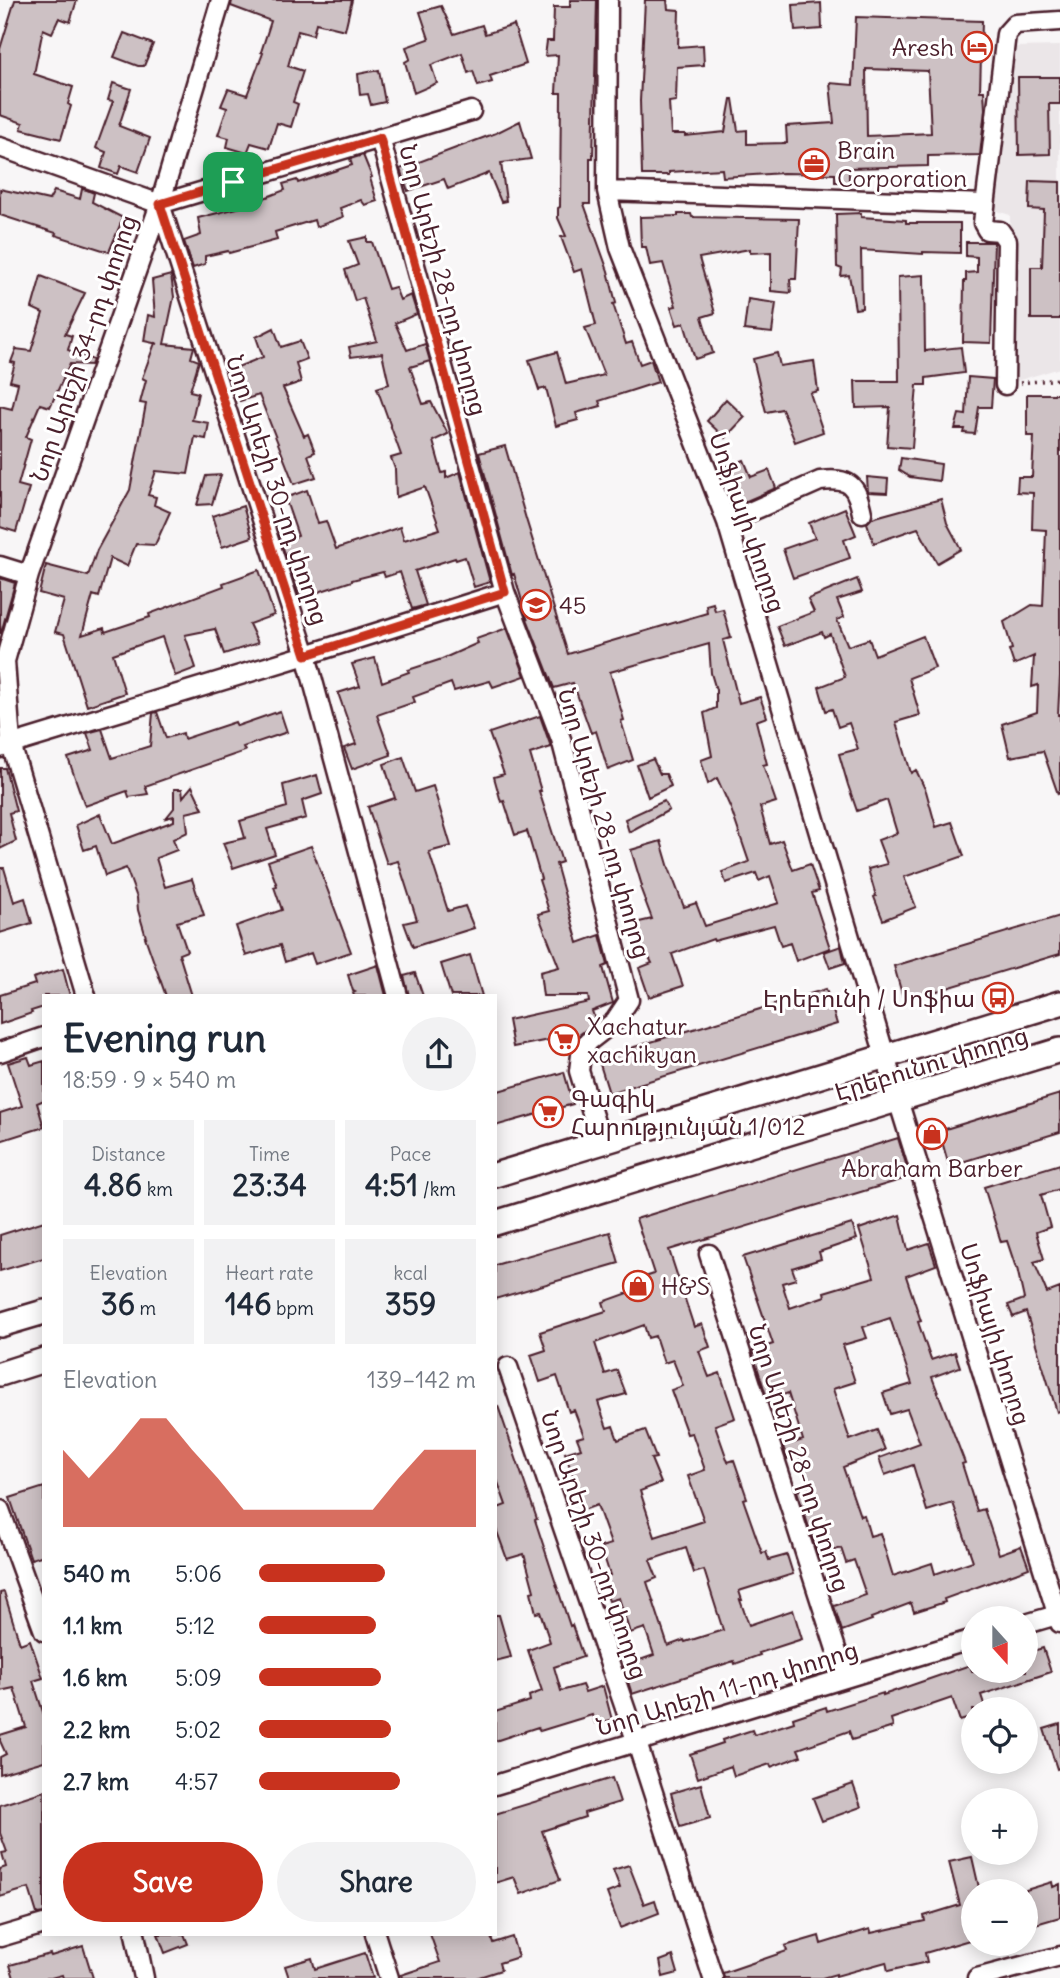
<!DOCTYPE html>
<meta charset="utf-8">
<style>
body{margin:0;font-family:Delius,"Noto Sans Armenian",sans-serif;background:#f2f2f3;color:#1f2937;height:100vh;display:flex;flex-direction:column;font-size:26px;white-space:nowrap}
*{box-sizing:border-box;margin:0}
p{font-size:23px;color:#747a83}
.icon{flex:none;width:38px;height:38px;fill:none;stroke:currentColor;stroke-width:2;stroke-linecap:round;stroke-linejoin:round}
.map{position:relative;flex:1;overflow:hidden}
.side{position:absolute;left:42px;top:994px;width:455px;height:942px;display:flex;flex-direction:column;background:#fff;border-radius:0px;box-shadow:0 4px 18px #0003}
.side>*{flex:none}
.needle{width:46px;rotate:159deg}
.tools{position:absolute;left:961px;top:1606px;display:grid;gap:14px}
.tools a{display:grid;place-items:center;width:77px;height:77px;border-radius:50%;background:#fff;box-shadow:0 4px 18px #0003;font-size:35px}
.pin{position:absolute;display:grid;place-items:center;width:60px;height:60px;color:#fff;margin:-30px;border-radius:14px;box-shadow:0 4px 10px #0006}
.round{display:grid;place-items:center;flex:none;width:74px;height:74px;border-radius:37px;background:#f2f2f3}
.head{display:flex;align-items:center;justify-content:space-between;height:119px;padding:0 21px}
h1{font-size:38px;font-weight:700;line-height:52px}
.stats{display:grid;grid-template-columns:repeat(3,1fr);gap:10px;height:119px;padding:7px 21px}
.stats div{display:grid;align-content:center;border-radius:0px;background:#f2f2f3;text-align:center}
.stats b{font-size:30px;font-weight:700}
.stats small{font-size:19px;font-weight:400}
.stats p{font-size:19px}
.chart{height:196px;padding:14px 21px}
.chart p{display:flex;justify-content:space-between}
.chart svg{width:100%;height:126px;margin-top:7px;fill:#c8321e;opacity:.7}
.action{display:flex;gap:14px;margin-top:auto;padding:14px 21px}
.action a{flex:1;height:80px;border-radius:42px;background:#c8321e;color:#fff;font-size:28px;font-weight:700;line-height:80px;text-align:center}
.action a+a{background:#f2f2f3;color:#1f2937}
ul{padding:0 21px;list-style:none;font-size:23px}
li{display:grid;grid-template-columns:112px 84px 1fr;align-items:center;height:52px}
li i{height:18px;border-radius:9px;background:#c8321e}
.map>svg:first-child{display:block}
.built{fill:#ebe6e8}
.building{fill:#cdc1c4;stroke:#4a1f2b;stroke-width:2;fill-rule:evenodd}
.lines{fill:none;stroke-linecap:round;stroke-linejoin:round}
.minor-casing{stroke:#4a1f2b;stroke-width:23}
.major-casing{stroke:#4a1f2b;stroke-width:28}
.path{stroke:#4a1f2b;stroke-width:3.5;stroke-dasharray:2 5;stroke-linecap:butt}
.minor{stroke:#fff;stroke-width:18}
.major{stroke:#fff;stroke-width:23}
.route-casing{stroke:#fff;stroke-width:14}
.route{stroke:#c8321e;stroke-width:9}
.labels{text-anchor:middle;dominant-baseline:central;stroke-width:6;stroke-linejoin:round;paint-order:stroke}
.poi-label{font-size:24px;fill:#4a1f2b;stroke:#fff;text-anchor:start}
.street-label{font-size:24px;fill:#4a1f2b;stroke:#fff}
</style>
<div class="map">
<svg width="1060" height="1978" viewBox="0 0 1060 1978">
<rect width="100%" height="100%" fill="#f8f6f7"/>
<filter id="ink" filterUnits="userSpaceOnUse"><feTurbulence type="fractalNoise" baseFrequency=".0143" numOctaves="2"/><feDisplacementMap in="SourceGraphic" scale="14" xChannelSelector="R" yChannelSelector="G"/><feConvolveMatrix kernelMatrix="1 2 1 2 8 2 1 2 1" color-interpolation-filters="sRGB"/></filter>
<g filter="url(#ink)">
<path class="built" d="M1060 46V368L1010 383V215L990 209 1013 47Z"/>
<path class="building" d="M15 0H77L70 22 59 18 52 33 43 29 34 74 73 87 68 104 71 106 61 139 21 129 23 123 0 115V49Z
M232 0H352L345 30 316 23 313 35 298 31 288 66 303 71 293 102 298 104 291 127 277 123 269 148 251 143 247 153 227 147 229 138 218 135 227 108 221 106 228 89 247 95 263 53 261 52 271 21 231 6Z
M570 0H597L593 158H590V204H584L608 271 616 303 613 304 626 344 632 342 640 364 651 360 658 382 599 401 601 406 576 413 578 420 556 426 546 388 539 390 529 360 557 352 566 384 604 375 585 328 596 325 582 269 574 272 561 237 566 236 558 218V208L560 207 561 93H556L558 55 545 56 547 41H553L554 7H570Z
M645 0H667L668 9 679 10 678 47 703 45 704 65 677 67 676 101 669 102 671 134H685V136L725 132 731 99H733L738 131 747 130V144L787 143 786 126 834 123 830 83 853 85 856 17 982 21 980 91H984L985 109 980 155 928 156V166L849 168V182H835V174L783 173 723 177 722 169 669 172V175H642L640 101ZM866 69 928 71 931 133 867 136Z
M821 3 822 29 795 31 793 5Z
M441 6 454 34 482 25 485 34 514 25 526 64 490 76 492 82 478 86 473 71 468 73 462 53 431 65 437 83 414 93 405 62 410 59 406 47 429 39 420 12Z
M124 33 153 44 144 66H138L114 57Z
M379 70 385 102 371 105 368 94 360 95 358 74Z
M1018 77H1060V104H1049L1050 154 1019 155Z
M113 83 131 89 119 126 150 138 138 172 121 166 118 174 101 168 106 152 96 148 113 101 108 100Z
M520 121 531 159 501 163 506 201 501 202 489 173 448 189 444 179 408 191 400 169 496 133Z
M363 155 372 177 370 178 377 201 365 205 361 200 340 208 343 217 316 227 314 220 275 232 277 240 229 253 228 251 205 256V264L193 268 184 241 201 235 198 218 241 207 285 190 283 184 297 180 298 183 352 165 350 159Z
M1030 181 1060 182V319H1031V267H1042L1044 210 1029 209Z
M0 189 49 200 54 191 80 199 82 189 87 190 94 193 92 202 123 218 109 252 55 235 56 233 0 215Z
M861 213V217L906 220V223H960V253L923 252V254L861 250 862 308 855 309 849 275 841 276 842 269 837 267 836 214Z
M678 214H691L692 217 799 219 796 279H790L791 293 771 291V252L750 253V249L699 258 715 313 702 317 713 353 695 359 684 323 677 325 671 307 676 306 663 263 650 265 646 247H641L640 217 678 216Z
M367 237V242H372L388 289 395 287 400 300 411 295 417 314 395 323 407 350 425 344 430 361 410 367 423 404 431 402 445 428 448 434 433 441 442 473 446 472V478L460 472 490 582 474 587 465 557 456 560 455 558 415 571 426 605 412 609 400 572 385 577 383 572 352 580V581L300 598 281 542 298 536 285 498 307 490 318 523 326 521 336 549 400 527 404 540 440 529 425 487 396 497 395 469 391 458 401 455 377 388 389 384 382 353 351 357 349 347 377 341 363 298 355 301 345 270 358 265 349 241Z
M966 242H994L991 343 963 342 964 281H966V273L977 272V257L966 256Z
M171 275 174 297 164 344 194 347 191 358 199 361 190 391 198 393 192 420 209 423 206 439 195 437 188 474 156 471 148 495 156 497 154 505 170 512 155 545 136 544 127 566 110 558 99 597 93 595 82 635 104 628 105 632 150 617 149 614 224 586 223 583 259 570 274 615 249 624 258 643 224 654 215 629 185 635 196 668 175 676 162 637 113 654 125 693 87 706 64 634 55 632 64 600 39 593 46 565 88 576 97 550 130 490 146 404 140 403 146 380 142 378 155 343 158 344 144 341 148 315 155 317 152 280Z
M924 275 925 351 961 347 964 373 926 378V385H917L912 448 887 446 890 407 856 408 855 381H899L898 277Z
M41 276 85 293 65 334 72 336 68 350 93 360 91 365 70 364 50 407 40 404 26 437 31 439 18 485 29 488 16 532 0 527V406L12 409 18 383 10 381 15 363 11 362 16 349 31 351 43 313 32 308Z
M748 299 776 303 772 333 744 330Z
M274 328 281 347 300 341 307 359 296 363 301 382 283 388 304 436 308 434 315 452 308 455 316 477 294 484 259 395 240 401 227 371 263 357 256 337Z
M777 353 780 366 814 361 818 391 810 393 823 432 795 442 782 409 766 412 753 359Z
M968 377 993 379 991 407H979L975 434 964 433 965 429H955L959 414 966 415Z
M1027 394H1060V676L1058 715H1060V793L1058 794 1043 751 1010 757 1002 724 1037 712 1038 685 1032 687 1034 656 1014 665 1009 650 1012 649 1004 622 1032 605 1043 606 1046 530 1032 529 1033 493 1017 492 1018 477H1032L1034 436H1027Z
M726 399 745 417 725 438 707 421Z
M505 446 526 519 568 654 707 613 706 605 713 603 715 611 723 609 731 638 723 640 739 703 760 697 767 717 756 721 767 764 763 765 776 802 760 807 770 844 782 840 793 870 810 864 819 891 812 893 830 948 796 961 790 943 781 946 774 925 714 941 713 939 672 954 683 986 649 997 639 968 652 963 639 938 635 923 652 919 640 887 642 886 631 850 661 841 669 868 684 907 696 903 705 926 779 903 770 876 759 881 756 873 726 883 722 872 749 862 731 809 717 778 708 784 701 760 712 756 704 713 716 708V690L711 673 709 644 610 672 624 720 621 721 633 760 608 770 596 731 591 733 573 683 554 688 528 621 514 574 512 575 479 453Z
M901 458 941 464 939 481 910 477 899 470Z
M744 460 751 477 769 470 776 488 735 506 722 468Z
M221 475 212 504 197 505 206 476Z
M867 477 888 479 887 493 868 492Z
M941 499 947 523 961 549 937 563 918 528 874 543 867 523 872 518Z
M243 506 252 537 222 547 212 516Z
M845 508 856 535 844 540 850 558 793 578 783 549 815 538 809 523Z
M0 578 15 583 1 633H0Z
M857 579 862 592 837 600 844 617 837 620 848 646 869 639 875 655 923 636 935 668 909 678 920 715 896 722 911 773 916 770 926 791 936 827 952 822 964 856 904 877 916 907 883 920 874 897 876 896 868 869 887 864 878 840 897 833 887 800 857 811 848 785 839 754 858 749 849 723 838 727 832 709 826 711 819 687 845 677 830 634 824 637 822 632 785 646 777 626 814 612 808 599Z
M507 628 525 676 493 687 490 681 454 691 451 683 413 697 415 702 377 715 391 755 352 769 344 748 356 744 338 693 360 686 352 664 375 658 382 682 409 672 408 670 442 659 478 643 476 639Z
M280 711 287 732 243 747 245 751 145 786 148 794 129 797 127 791 85 806 68 758 93 750 87 733 102 729 112 758 150 746 153 713 157 712 166 738 183 733 184 739 235 722 237 726Z
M540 716 551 747 530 754 541 791H539L562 862 556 864 578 943 600 935 608 965 603 967 613 1003 592 1011 596 1022 579 1035 561 1046 559 1040 555 1043 554 1039 513 1047 508 1020 589 1002 588 996H543L540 972 559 967 538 914 549 911 539 880 541 879 527 831 515 835 504 801 501 802 494 777 504 774 489 733Z
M403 757 415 792 433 786 451 846 429 852 448 911 465 906 474 928 413 947 404 923 417 920 398 861 387 864 368 807 395 798 384 764Z
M653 759 660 774H666L671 786 648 797 637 765Z
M0 768H5L16 811 9 813 16 841 0 849Z
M317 775 322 794 302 801 306 818 267 829 275 854 233 868 223 843 245 838 240 821 287 807 283 785Z
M192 786 203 809 186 813 188 832 173 839 177 850 156 858 165 887 192 879 204 915 177 922 187 951 179 954 192 996H166L145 937H146L138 910 137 898 126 868 105 876 96 846 84 850 76 825 100 814 112 844 174 821V816L166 818 174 808V789H182L183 797Z
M664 801 669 810 629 832 625 819Z
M311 846 351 952 315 964 311 953 285 962 280 945 246 956 236 926 282 910 274 887 277 886 268 861Z
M0 868H4L14 902 25 898 32 923 0 933Z
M1060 916V954L904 1001 894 966Z
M841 946 845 963 830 968 824 952Z
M470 955 482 996H451L441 964Z
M378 965 386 996H354L353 993 355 992 353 991 348 975Z
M63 969 70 996H44V1007L31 1011 32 1013 0 1024V995L35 984 33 978Z
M415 973 423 996H409L404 976Z
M826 989 837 1024 609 1093 598 1058Z
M28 1057 31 1065 44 1061V1100L37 1103 44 1127 0 1141V1113L22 1106 8 1063Z
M564 1072 573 1104 495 1126V1092Z
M1060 1094V1132L949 1166 939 1131Z
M898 1138 910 1177 669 1250 694 1327 702 1324 710 1347 699 1351 709 1377 720 1373 735 1418 715 1425 728 1462 734 1460 747 1498 743 1499 762 1553 766 1552 769 1560 787 1555 793 1574 739 1591 742 1600H740L749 1625 793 1610 802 1639 759 1653 760 1655 735 1664 734 1661 632 1694 623 1666 654 1655 645 1628 630 1633 619 1598 609 1601 601 1578 610 1575 601 1547 611 1544 597 1505 581 1511 575 1494 579 1493 565 1453 581 1448 577 1438 584 1436 574 1410 569 1412 557 1376 540 1382 531 1355 546 1350 540 1332 606 1311 603 1302 648 1286 645 1277 654 1274 636 1219ZM644 1325 648 1338 655 1336 664 1363 673 1360 683 1386 671 1390 687 1434 692 1433 705 1470 688 1476 704 1521 655 1537 640 1491 661 1483 651 1459 656 1458 645 1430 618 1440 613 1426 607 1428 598 1402 626 1394 617 1370 605 1374 595 1343ZM686 1548 694 1573 704 1570 723 1630 685 1642 684 1640 668 1646 647 1582 657 1578 650 1560Z
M1060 1164V1189L1041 1195 1050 1227 1036 1232 1044 1259 1034 1262 1047 1293 1060 1288V1411L1057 1412 1026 1312 1013 1317 1008 1305 1024 1299 1017 1268H1016L1007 1241 1001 1242 984 1187Z
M900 1215 908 1250 929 1243 936 1265 906 1276 921 1321 918 1322 931 1360 955 1352 960 1367 932 1377 965 1463 962 1464 977 1511 984 1509 999 1554 1021 1546 1029 1568 944 1599 945 1602 914 1612 911 1603 871 1618 872 1620 842 1631 834 1606 866 1595 854 1560 846 1563 841 1548 818 1555 797 1491 809 1487 799 1455 787 1459 783 1446 803 1440 788 1393 768 1401 752 1351 773 1344 743 1257 852 1224 857 1239 819 1252 821 1259 792 1268 796 1279 782 1283 790 1308 825 1296 824 1292 874 1277 859 1229ZM890 1318 912 1384 883 1393 890 1414 907 1409 920 1443 879 1458 885 1475 913 1465 927 1511 953 1503 973 1561 935 1574 932 1563 893 1576 880 1533 870 1536 864 1515 860 1516 843 1467 885 1450 877 1430 850 1440 833 1389 855 1382 843 1345 867 1338 863 1327Z
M44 1221V1258L0 1271V1235Z
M610 1232 619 1263 495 1299V1265Z
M498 1406 537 1519 535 1520 570 1626 572 1625 583 1657 554 1667 561 1691 582 1685 585 1692 603 1686 612 1720 595 1723 592 1715 540 1731 538 1727 495 1741V1712L530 1701 529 1696 542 1691 528 1650 550 1642 540 1612 536 1613 531 1592 534 1591 524 1554 507 1559 495 1526V1509L506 1505 495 1474V1407Z
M44 1487V1555L31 1559 10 1498Z
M4 1592 20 1644 30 1640 43 1678 33 1681 44 1715V1761L0 1774V1757L6 1754 0 1741V1735L26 1727 14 1688 0 1691V1593Z
M495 1615H499L511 1657 495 1661Z
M1043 1648 1051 1672 981 1695 986 1710H973V1717L960 1721 952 1698 891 1719 893 1727 852 1740 849 1731 798 1749 801 1756 771 1767 770 1764 734 1776 731 1766 698 1778 690 1754 723 1743 722 1740 752 1730 754 1735 794 1722 793 1718 826 1707 827 1711 883 1693V1695L970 1665 972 1671H1026V1653Z
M1060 1724V1768L1057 1769 1044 1729Z
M612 1778 620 1802 584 1813 585 1817 542 1831 560 1880 521 1894 514 1877 495 1883V1814Z
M701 1784 710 1818 680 1827 671 1793Z
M853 1784 861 1807 822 1821 813 1798Z
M44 1791V1913L37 1914 29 1888 0 1897V1869L6 1867 2 1853 7 1852 0 1833V1805Z
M972 1857 980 1892H973V1939L925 1953 927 1962 888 1971 886 1962 836 1976V1974L822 1978H724L723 1973 787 1951 785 1946 819 1936 821 1944 870 1929 871 1933 925 1921 924 1916 960 1905 949 1862Z
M629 1865 644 1904 655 1900 659 1913 620 1928 607 1893 620 1888 613 1870Z
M1052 1882 1053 1887 1060 1884V1917L1026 1927V1890Z
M158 1934H184L188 1944 165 1953Z
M430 1934H490L493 1943 512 1937 518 1957 499 1963 501 1970 476 1978H402L401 1975 440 1962Z
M83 1946 93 1978H63L62 1975 51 1978H14L10 1965 50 1954 51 1956Z
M365 1953 373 1978H289L285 1966 312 1958 315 1969Z
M673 1956 678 1973 663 1977 660 1961Z"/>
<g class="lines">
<g class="minor-casing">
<path id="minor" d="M608 0 607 191 620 248 727 522 898 1100 1060 1623
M380 138 505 592 561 739 629 1000 615 1021 588 1042 581 1055 579 1071 601 1142
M0 147 160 204 471 111
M607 191 985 204
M160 204 306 655 398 996
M1005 385 1007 241 1000 231 987 230 983 223 1006 34 1015 24 1060 21
M727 522 820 481C850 478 856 484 862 513
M0 566 29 575
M0 748 306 655 505 592
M86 996 11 744 5 661 29 575 160 204 221 0
M0 1052 44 1037
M709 1254 845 1677
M508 1367 636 1740 713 1978
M0 1510 44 1631
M1026 1624 1060 1614
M495 1785 973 1639
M135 1934 144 1978
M375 1934 389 1978
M0 1937 44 1924
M977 1978 1060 1956"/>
</g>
<g class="major-casing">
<path id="major" d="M495 1175 1060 1003
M495 1223 1060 1050
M0 1325 44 1312
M0 1374 44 1360"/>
</g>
<path class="path" d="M1020 383 1060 379"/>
<use href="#minor" class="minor"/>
<use href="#major" class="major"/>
</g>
</g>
<g class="lines" filter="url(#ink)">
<g class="route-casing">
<path id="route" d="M380 138 505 592 306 655 160 204Z"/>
</g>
<use href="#route" class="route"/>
</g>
<defs>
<g id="hotel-ring" transform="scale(1.575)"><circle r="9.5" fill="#fff" stroke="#c8321e" stroke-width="1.5"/><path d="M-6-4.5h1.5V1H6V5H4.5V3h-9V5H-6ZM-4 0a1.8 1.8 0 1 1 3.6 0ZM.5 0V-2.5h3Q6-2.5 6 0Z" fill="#c8321e"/></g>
<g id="office-ring" transform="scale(1.575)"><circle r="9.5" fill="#fff" stroke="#c8321e" stroke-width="1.5"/><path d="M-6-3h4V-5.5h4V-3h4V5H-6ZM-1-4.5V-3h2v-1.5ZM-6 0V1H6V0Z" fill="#c8321e"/></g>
<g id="school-ring" transform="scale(1.575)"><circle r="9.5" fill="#fff" stroke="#c8321e" stroke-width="1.5"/><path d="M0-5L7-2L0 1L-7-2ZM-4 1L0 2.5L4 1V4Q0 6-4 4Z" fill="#c8321e"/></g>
<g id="bus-ring" transform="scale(1.575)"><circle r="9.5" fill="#fff" stroke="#c8321e" stroke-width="1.5"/><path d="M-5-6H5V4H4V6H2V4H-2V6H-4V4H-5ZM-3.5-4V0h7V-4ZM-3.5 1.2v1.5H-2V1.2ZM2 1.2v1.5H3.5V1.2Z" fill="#c8321e"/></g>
<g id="supermarket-ring" transform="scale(1.575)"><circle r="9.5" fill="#fff" stroke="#c8321e" stroke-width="1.5"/><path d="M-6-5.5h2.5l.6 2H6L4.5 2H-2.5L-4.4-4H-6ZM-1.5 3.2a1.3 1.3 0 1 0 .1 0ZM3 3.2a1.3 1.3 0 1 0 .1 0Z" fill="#c8321e"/></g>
<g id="shop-ring" transform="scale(1.575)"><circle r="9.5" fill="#fff" stroke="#c8321e" stroke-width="1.5"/><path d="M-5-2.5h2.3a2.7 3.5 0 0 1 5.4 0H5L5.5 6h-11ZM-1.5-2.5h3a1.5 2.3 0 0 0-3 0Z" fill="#c8321e"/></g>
</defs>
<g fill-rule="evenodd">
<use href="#hotel-ring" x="977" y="47"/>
<use href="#office-ring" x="814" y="164"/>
<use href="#school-ring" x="536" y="605"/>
<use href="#bus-ring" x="998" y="998"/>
<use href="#supermarket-ring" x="564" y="1040"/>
<use href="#supermarket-ring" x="548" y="1112"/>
<use href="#shop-ring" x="932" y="1134"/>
<use href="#shop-ring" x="638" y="1286"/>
</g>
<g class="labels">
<g class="poi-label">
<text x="954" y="47" text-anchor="end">Aresh</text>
<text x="837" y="150">Brain<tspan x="837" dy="28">Corporation</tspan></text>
<text x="559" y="605">45</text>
<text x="975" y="998" text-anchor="end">Էրեբունի / Սոֆիա</text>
<text x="587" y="1026">Xachatur<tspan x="587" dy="28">xachikyan</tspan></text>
<text x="571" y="1098">Գագիկ<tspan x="571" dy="28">Հարությունյան 1/012</tspan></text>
<text x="932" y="1168" text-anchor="middle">Abraham Barber</text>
<text x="661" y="1286">H&amp;S</text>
</g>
<g class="street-label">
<text transform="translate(444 280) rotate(75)">Նոր Արեշի 28-րդ փողոց</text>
<text transform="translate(83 348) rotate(-71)">Նոր Արեշի 34-րդ փողոց</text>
<text transform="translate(278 490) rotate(72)">Նոր Արեշի 30-րդ փողոց</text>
<text transform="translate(748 522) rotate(71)">Սոֆիայի փողոց</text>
<text transform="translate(605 823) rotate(74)">Նոր Արեշի 28-րդ փողոց</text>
<text transform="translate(931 1063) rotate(-17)">Էրեբունու փողոց</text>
<text transform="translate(996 1334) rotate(73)">Սոֆիայի փողոց</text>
<text transform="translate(800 1458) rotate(72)">Նոր Արեշի 28-րդ փողոց</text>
<text transform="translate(595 1545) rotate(71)">Նոր Արեշի 30-րդ փողոց</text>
<text transform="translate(727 1688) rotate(-17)">Նոր Արեշի 11-րդ փողոց</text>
</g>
</g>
</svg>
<div class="tools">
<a><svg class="needle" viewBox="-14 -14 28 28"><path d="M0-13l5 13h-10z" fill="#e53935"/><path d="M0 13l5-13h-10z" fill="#747a83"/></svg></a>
<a><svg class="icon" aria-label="locate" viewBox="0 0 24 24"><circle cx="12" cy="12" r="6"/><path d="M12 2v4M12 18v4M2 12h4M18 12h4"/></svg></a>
<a>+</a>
<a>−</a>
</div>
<div class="pin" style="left:233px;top:182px;background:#1e9e55"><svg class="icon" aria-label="arrive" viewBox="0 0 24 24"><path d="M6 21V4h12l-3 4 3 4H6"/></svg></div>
<section class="side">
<div class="head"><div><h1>Evening run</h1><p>18:59 · 9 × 540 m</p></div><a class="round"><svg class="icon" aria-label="share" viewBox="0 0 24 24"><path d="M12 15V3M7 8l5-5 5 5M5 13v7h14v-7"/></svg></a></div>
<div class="stats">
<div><p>Distance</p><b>4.86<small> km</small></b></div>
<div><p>Time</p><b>23:34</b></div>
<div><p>Pace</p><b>4:51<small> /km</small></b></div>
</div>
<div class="stats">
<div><p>Elevation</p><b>36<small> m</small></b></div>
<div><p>Heart rate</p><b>146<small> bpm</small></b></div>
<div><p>kcal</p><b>359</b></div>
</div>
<div class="chart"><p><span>Elevation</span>139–142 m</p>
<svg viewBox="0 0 160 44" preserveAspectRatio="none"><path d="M0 44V17L10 27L20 17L30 6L40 6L50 17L60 27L70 38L80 38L90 38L100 38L110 38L120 38L130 27L140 17L150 17L160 17V44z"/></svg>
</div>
<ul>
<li><b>540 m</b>5:06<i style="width:58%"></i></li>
<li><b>1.1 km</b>5:12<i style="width:54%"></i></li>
<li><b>1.6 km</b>5:09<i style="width:56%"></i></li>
<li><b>2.2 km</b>5:02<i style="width:61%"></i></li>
<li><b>2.7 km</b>4:57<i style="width:65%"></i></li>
</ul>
<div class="action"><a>Save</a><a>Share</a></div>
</section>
</div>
